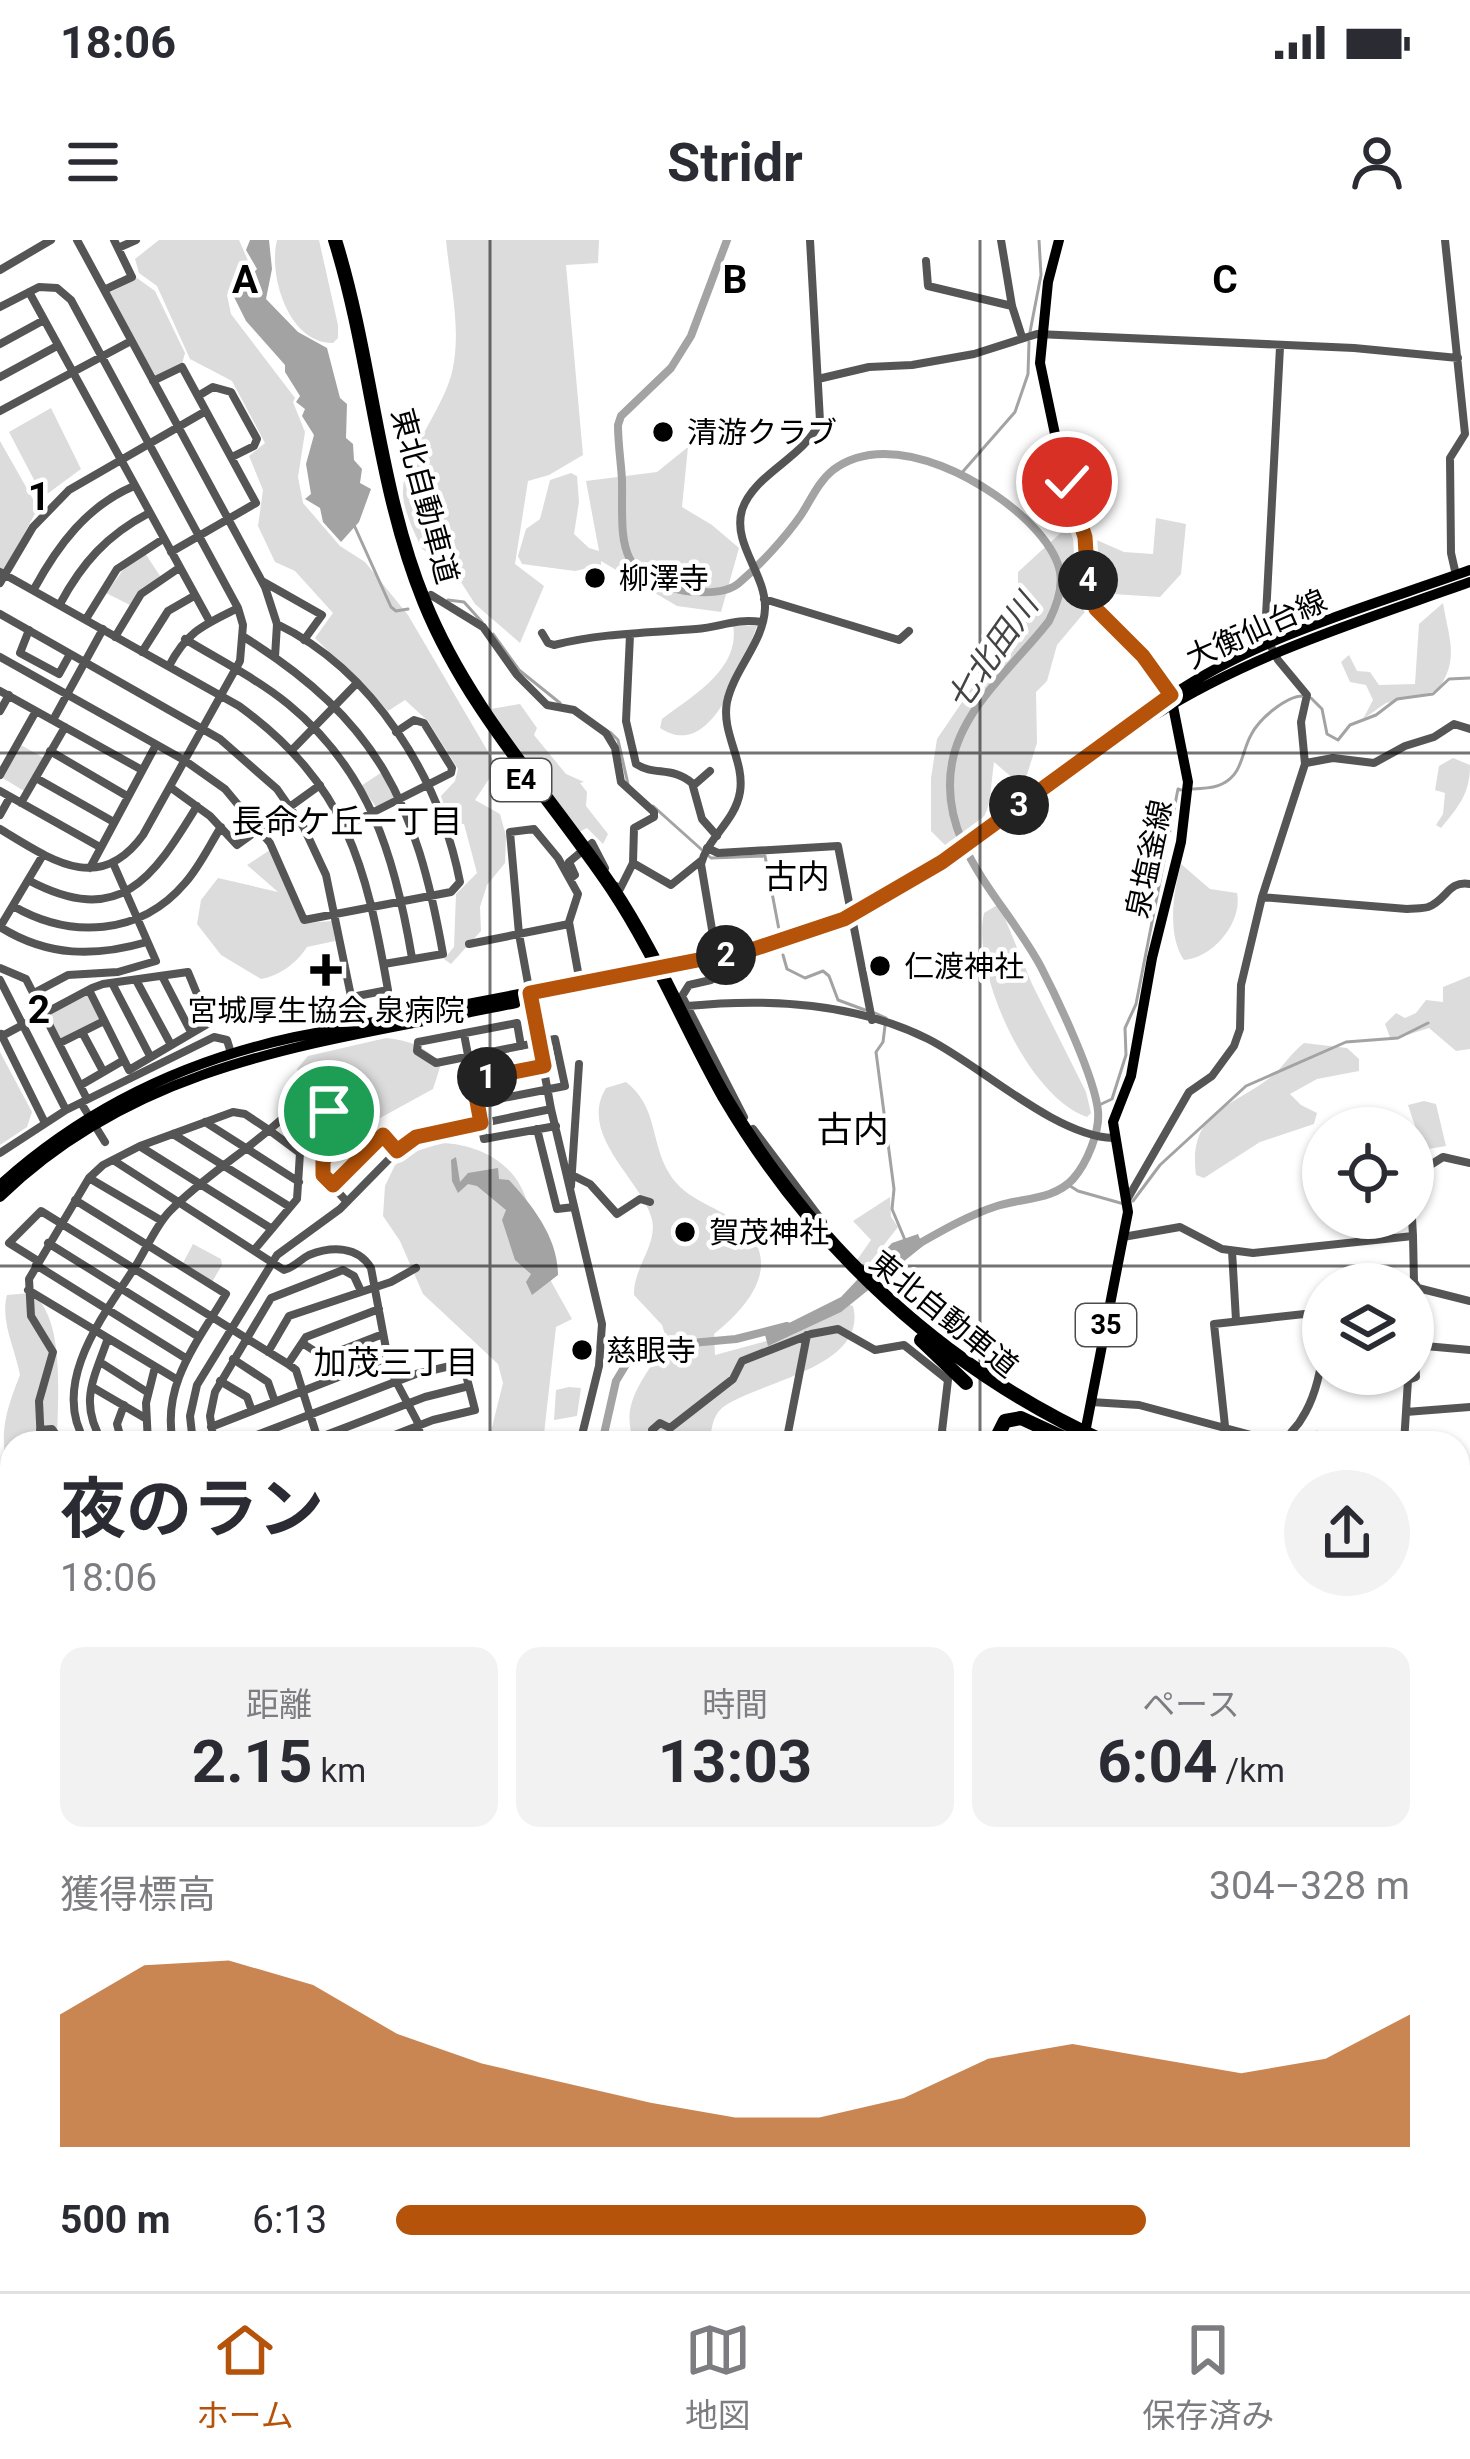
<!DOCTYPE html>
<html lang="ja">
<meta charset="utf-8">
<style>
body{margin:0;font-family:Roboto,"Noto Sans JP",sans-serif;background:#f2f2f3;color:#2b2b33;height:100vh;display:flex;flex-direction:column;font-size:45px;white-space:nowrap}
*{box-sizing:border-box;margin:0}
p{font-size:39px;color:#7c7c81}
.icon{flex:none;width:66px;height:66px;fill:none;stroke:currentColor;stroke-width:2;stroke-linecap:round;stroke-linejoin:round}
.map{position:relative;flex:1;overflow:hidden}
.side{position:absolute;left:0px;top:1191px;width:1470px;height:861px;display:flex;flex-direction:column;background:#fff;border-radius:36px 36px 0 0;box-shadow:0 3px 9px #0004}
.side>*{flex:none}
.tools{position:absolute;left:1302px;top:867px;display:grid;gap:24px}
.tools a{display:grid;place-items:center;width:132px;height:132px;border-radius:50%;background:#fff;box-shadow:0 3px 9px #0004;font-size:60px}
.pin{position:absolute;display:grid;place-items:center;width:102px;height:102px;color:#fff;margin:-51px;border:6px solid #fff;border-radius:50%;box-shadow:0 3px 12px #0007}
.km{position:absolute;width:60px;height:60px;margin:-30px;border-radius:50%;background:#222;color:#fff;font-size:33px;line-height:60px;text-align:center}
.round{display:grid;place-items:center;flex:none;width:126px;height:126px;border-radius:63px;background:#f2f2f3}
.head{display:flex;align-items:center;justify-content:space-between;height:204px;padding:0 60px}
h1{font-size:66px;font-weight:700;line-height:90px}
.figures{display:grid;grid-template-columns:repeat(3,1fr);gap:18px;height:204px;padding:12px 60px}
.figures div{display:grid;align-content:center;border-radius:24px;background:#f2f2f3;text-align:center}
.figures b{font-size:60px;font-weight:700}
.figures small{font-size:33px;font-weight:400}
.figures p{font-size:33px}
.chart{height:336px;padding:24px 60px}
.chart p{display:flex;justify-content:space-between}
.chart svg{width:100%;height:216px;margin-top:12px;fill:#b45309;opacity:.7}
ul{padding:0 60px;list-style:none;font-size:39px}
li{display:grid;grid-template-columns:192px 144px 1fr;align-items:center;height:90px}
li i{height:30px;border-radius:15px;background:#b45309}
.status{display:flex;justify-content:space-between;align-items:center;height:84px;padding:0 60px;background:#fff;direction:ltr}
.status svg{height:33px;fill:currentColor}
header{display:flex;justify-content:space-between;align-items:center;height:156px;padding:0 60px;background:#fff;font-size:54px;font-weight:700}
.tab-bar{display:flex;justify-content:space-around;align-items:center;height:168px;border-top:3px solid #e1e1e2;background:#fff;font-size:33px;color:#7c7c81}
.tab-bar a{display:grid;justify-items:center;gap:6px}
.tab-bar .active{color:#b45309}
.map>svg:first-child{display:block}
.green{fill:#dcdcdc}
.water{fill:#a3a3a3}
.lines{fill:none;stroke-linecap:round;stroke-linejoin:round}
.stream{stroke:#a3a3a3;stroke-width:3}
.river{stroke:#a3a3a3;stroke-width:8}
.minor{stroke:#555;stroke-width:8}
.major{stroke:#000;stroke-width:10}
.highway{stroke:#000;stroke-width:14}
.route-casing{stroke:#fff;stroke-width:24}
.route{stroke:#b45309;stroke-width:15}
.grid{fill:none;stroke:#000;stroke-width:3;stroke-opacity:0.55}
.poi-dot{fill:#000;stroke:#fff;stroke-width:4.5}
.labels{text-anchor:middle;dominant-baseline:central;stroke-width:9;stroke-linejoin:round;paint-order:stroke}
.shield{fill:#fff;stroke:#4c4c4c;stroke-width:3}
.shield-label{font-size:27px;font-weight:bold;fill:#000}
.poi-label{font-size:30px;fill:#000;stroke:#fff;text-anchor:start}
.street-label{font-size:30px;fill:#000;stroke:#fff}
.water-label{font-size:33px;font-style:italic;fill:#444;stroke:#fff}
.neighbourhood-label{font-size:33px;fill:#000;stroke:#fff}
.quarter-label{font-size:36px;fill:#000;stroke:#fff}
.grid-label{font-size:39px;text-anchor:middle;font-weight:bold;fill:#000;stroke:#fff;stroke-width:9;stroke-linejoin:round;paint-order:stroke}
</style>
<div class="status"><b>18:06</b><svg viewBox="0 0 49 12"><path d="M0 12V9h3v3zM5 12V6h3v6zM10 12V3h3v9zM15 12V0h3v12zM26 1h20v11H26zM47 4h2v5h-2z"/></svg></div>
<header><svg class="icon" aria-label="menu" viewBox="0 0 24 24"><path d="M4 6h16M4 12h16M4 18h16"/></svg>Stridr<svg class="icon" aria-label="person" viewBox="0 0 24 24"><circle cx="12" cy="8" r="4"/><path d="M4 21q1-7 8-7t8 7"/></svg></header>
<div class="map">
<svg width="1470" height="2051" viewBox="0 0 1470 2051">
<rect width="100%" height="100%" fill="#fff"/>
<path class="green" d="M159 0H239L249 23 227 55 231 74 295 158 293 162 305 192 298 237 303 263 340 306 365 322 408 375 497 527 475 560 500 574 506 596 505 623 487 645 480 667 481 691 451 724 444 719 454 707 456 654 477 633 464 584 450 583 441 556 455 541 458 529 428 481 405 460 388 471 315 398 333 373 295 331 275 322 258 286 263 250 249 216 265 203 232 141 190 119 157 46 139 33 135 19Z
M277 0H319L338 85V98L333 103C289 104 268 36 277 0Z
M446 0H599L598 23 566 25 583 215 549 235 528 241 515 324 544 346 520 403 475 364 450 325 422 309C415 294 404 272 403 255 401 217 443 171 452 132 462 90 450 43 446 0Z
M137 38 155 51 185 113 182 124 153 138 109 53Z
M51 168 81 229 43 257 9 192Z
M0 201 38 268 4 331 0 330Z
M688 207 682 267 712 285 739 308 721 372 677 366 601 321V325L575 331 522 324 518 316 526 289 540 279 550 240 571 233 577 236 579 262 574 294 589 308 599 311 586 241 657 232Z
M1156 278 1186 284 1181 334 1160 357 1112 354 1083 374 1057 405 1047 441 1036 452 1037 503 1023 547 994 522C987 577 994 577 946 606L931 591V538L937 499 1009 393 1018 369V332L1067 287 1124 312 1153 314Z
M145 313 160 336 130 365 106 353 123 330Z
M1443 363C1449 400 1460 419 1437 451L1386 463 1363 479 1373 460 1366 445 1350 442 1341 422 1349 415 1357 431 1370 432 1379 445 1415 444 1419 384Z
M733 385 757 386C742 424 713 523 660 488L662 479C692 456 741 429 733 385Z
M520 464 537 488 534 495 566 534 584 542 580 543 587 552 586 566 608 594 603 604 587 588 579 592C564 575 553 557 540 538 524 514 505 494 490 469Z
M19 504 44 518 24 551 1 537Z
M1453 518 1470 525C1470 554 1459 566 1441 588L1436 585 1443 574 1445 553 1435 550 1439 526Z
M382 532 395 558 377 568 361 546Z
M270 610 306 683 332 681 335 701 307 707C297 723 279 736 261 739L221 715 197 684 201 660 218 638 278 652 247 625Z
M1181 624 1210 649 1237 653C1243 682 1213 718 1184 720 1167 696 1173 652 1181 624Z
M999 664 1032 744 1086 852 1091 873 1087 877C1028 857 971 732 984 673Z
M1470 736V809L1456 811 1429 788 1391 800 1385 784 1396 773 1405 778 1416 773 1426 760 1443 762V747Z
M88 755 100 780 61 801 48 775Z
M386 798C408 800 427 807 441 824L433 849 380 878H365L345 857 319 842 298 835 297 829 308 816Z
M1304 803 1347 808 1359 819V831L1317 839 1290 854 1301 865 1317 873 1314 884 1260 902 1204 938 1196 935C1188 871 1231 868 1271 837 1283 827 1291 813 1304 803Z
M0 812 32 872 27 887 0 905Z
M626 842C658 867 650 901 669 933 686 962 720 966 743 987 784 1025 747 1068 714 1094L715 1115 770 1100 846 1064 853 1066C869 1129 754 1142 722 1168 712 1177 711 1191 710 1203H635C617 1163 647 1136 667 1101L662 1085 634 1055C633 1026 660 1003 651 976 638 937 578 894 606 848Z
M1424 861 1436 864 1446 906 1428 909 1419 898 1408 865Z
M442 903C473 904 506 918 521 947 533 969 532 997 541 1020 549 1040 562 1060 572 1079L556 1087 543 1203H488L503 1143 498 1124 423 1054 400 1001 383 976 385 946 395 925 417 911Z
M890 957 891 977 898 987 865 1029 857 1020 871 1000 853 981Z
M193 1004 221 1019 222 1025 212 1042 182 1025Z
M30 1053C67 1074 57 1165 57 1203H12V1253C0 1200 0 1185 20 1135 15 1108 0 1081 7 1055Z
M569 1147 581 1148 577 1176 554 1180 556 1150Z
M0 1468H12V1520L4 1511 0 1513Z
M1467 1476 1470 1541 1458 1569V1479Z
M1470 1580V1701H1468L1458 1636Z
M792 2040H888L903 2051H805Z
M1050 2040H1099L1100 2051H1049Z"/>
<path class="water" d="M250 0H269L272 29 266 59 298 92 327 108 340 158 347 164 346 198 353 204 354 220 362 229 360 243 371 249 359 282 341 302 323 282 320 268 305 259 311 254 306 224 314 195 302 176 305 169 296 162 300 156 285 132V125L246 81 233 55 257 29 246 10Z
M456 917 460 942 468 933 498 928 499 939 509 940C533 966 558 998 558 1035L532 1055 526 1042 531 1034 515 1020 502 980 506 970 477 946 468 944 458 953 452 941 451 920Z
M918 994 923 1006 841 1072 768 1106 765 1095 841 1057 892 1003Z
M647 2040 745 2045 772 2051H609Z"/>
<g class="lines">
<path class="stream" d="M1030 92 1041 35 1039 0
M959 236 1015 172 1028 134 1029 102
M354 285 391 367 396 371 408 369
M448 360 464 362 482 382
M493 394 519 430 560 463
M1311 458 1322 469 1327 494 1338 500 1350 485 1376 475 1397 459 1433 454 1449 439 1470 438
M610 492 618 500 628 544
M1193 549C1203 548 1213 549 1222 544 1243 534 1241 513 1251 495 1259 479 1286 456 1303 456
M653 566 711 618 765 616 780 695
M783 715 787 729 805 738 823 731 829 736 838 760 865 770
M875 773 886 778 883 802 876 812 894 949 892 969 905 1000
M1097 866 1112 859 1126 815 1125 788 1136 764 1178 549 1181 550
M1067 944 1078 951 1124 964
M1133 961 1160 925 1246 846 1346 802 1398 798 1428 783
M1458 1459 1470 1451"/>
<path class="river" d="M727 0 691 96 671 128 621 176 618 185C618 204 621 222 622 240 623 298 613 338 686 351 702 353 726 354 739 343 760 325 785 298 801 275 811 260 818 242 833 230 892 185 995 244 1037 291 1064 322 1068 343 1049 381 1016 424 962 467 952 523 937 605 1006 661 1041 727 1057 758 1095 838 1098 871 1100 892 1087 923 1073 939 1054 960 1022 958 997 966 969 975 941 991 915 1006
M602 1203 616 1141 636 1108 736 1099 787 1086
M0 2015 14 2051"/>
<path class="minor" d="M77 0 265 347 277 384 275 417
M810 0 820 181C805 218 754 233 742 270 732 304 766 334 765 368 764 402 734 429 727 462 721 493 745 521 740 552 735 582 708 597 701 624L719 731 711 740 689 745 682 756 687 766C768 758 854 762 928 799 980 825 1055 896 1113 898
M1001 0 1012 66 1022 97
M1445 0 1465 194 1450 218 1451 313 1456 335
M118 8 136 0
M926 21 928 46 1012 66
M0 30 51 0
M104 50 132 37 114 0
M29 52 210 382
M0 67 39 47 57 48 71 60 238 368 243 385 240 421 143 595C99 656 50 619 0 589
M0 104 44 80
M0 137 57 106
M818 139 869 127 912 125 974 114 1037 94 1354 108 1458 118
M153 141 182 127 256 263 171 312
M198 156 213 147 231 152 257 199 254 206 232 217
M0 171 131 101
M1055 203 1039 246 1049 267 1083 288
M0 332 239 466C347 545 366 625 388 750L352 757
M262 341 322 375 304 400
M0 343 33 287 69 250 206 171
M34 349C58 305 87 266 134 246
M431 355 483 387 517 435 547 465 574 470 606 493 615 508 621 542 654 572V577L634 588 633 623 620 649 616 646
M764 359 899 400 909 391
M60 364C82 323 107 295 149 273
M0 374 220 499 277 549 304 588 326 635 358 790
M86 379 117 329 163 299
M29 390 20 413 59 434 70 414
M542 393 548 403 554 405C602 393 647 393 696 389 722 387 734 378 762 382
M630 395 626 481 636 524C654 536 672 526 692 543L702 579 717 596
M115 397 141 354 179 328
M244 397C378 481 416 562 443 714L384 724
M185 399C219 420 256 438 288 464 370 531 395 617 412 718
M142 412 168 371 194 356
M0 417 184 520 225 549 270 603 304 680 451 652 460 642C440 539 374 431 277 384
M169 426C187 391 204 385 238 368
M0 451 142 530
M0 471 9 455
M53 480 103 389
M292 510 356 444
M50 511 127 556
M1306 523 1333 518 1374 523 1405 506 1434 497 1454 484 1470 489
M0 535 36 471
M36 538 112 581
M694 545 710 531
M170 547 210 576 237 605 320 545
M0 551 98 606
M21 563 65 487
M0 575 10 557
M346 586 451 533 452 528 424 483 414 480 396 492
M707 608 718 613 838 606 872 780
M43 615 0 687C48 717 95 717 147 702
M633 623 671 645 702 620
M90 628 156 505
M570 639 575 635 569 622 592 603 605 628
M28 640C120 689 153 638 197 566
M1262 657 1407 669C1414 668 1422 669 1428 667 1447 660 1448 640 1470 644
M13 666C70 699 140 696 185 643 200 626 209 606 221 587
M469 704 569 684
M0 728 26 739 87 859
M162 736 191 792
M0 740 66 870
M136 740 170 803
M112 743 150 816
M580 743 569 682 578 654 558 618 534 589 510 592 519 694 551 869 602 1084 599 1126 580 1203
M34 753 68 735 118 732 156 721 113 623
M687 766 744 877
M82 792 103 831
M1 794 45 883
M464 794 484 899 556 886
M2 796 92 748 103 744 188 732 209 783 129 830 89 750
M60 803 104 781
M473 840 544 826
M81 845 124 820
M81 863 105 902
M478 863 565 846 555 799 436 823 417 811 418 802 517 783 521 806
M205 882 299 942
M537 889 557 969 574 967
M753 889 823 982
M173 894 290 967
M292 905 319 867
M141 907 272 989
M0 913 66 870 214 797 227 800 231 813
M113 920 284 1030C295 1027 299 1020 309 1015 332 1006 358 1006 371 1028L390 1130 417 1181 422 1203
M572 935 590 944 617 974 640 959 650 962
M1413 936 1443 917 1470 923
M89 938 162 981
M333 945 383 895 397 911
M571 946 579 824
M1128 958 1189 852 1212 836 1234 806 1240 789 1241 745 1262 657 1305 524 1301 482 1307 455 1278 420 1265 395 1280 107
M75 960 226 1054C198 1102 161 1144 173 1203
M1412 978 1413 996
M1123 997 1180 987 1222 1009 1253 1013 1413 996 1414 1042 1418 1048 1470 1061
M48 1003 199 1097
M1232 1011 1236 1080
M38 1021 9 1003 41 971 288 1124 296 1130 319 1203
M36 1025 187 1119
M28 1050 176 1139
M302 1103 324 1117 383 1094
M268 1112 289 1076 391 1042 416 1028
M233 1119 268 1142 275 1162
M100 1122 147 1152
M288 1124 306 1097 379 1069
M220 1141 247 1157 252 1171
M92 1147 145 1178
M1091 1162 1139 1165 1281 1203
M1406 1172 1470 1167
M1225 1186 1214 1084 1323 1072
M211 1187 387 1118
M40 1190 52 1189 62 1203
M41 1203 39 1161 53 1112 31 1076 29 1039 89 938 103 925 140 906 233 872 245 874 269 890C295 868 313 847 342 883L341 904 323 920V935L347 962
M86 1203C49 1144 103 1076 135 1027 146 1010 155 987 169 972 198 942 237 917 269 890L300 913 297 959 255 1009
M103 1203C78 1162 94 1139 108 1098
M122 1203 117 1184 124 1165
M148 1203 146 1163 155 1127
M193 1203 190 1176 197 1145 277 1015 340 969 397 911 416 897 551 869
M214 1203 210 1176 215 1152 271 1058 343 1030 354 1036 360 1049
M236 1203 416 1134 463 1123 475 1170 433 1180 374 1203
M305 1203 425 1157 469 1146
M656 1203 652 1190 660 1183 670 1188 733 1139 742 1121 811 1094 838 1089 875 1110 904 1105 948 1140 942 1191 948 1203
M786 1203 807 1095
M1288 1203C1289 1189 1296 1190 1302 1178 1315 1158 1320 1135 1323 1112
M1312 1203 1317 1195 1330 1203
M1404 1203 1408 1140 1416 1137 1414 1105 1470 1110
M1458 1252 1470 1251
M1458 1350 1470 1349
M0 1377 12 1369
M1458 1475 1470 1473
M0 1559 12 1603
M1458 1593 1470 1557
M1458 1674 1466 1725 1458 1785
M0 1763 12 1637
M0 1831 12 1866
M1458 1863 1470 1859
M0 1906 12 1904
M1458 1975 1462 1974 1469 2020H1458
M45 2040 47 2051
M180 2040 184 2051
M209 2040 213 2051
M230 2040 235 2051
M250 2040 255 2051
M278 2040 282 2051
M305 2040 310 2051
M420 2040 430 2051
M1123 2040 1139 2051
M1162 2040V2051
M1315 2040 1319 2051
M1424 2040 1427 2051
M316 2051 332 2040
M511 2051 516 2040
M1331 2051 1361 2040"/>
<path class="major" d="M1059 0 1048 42 1040 123 1059 213 1085 297 1090 352 1103 379 1143 416 1171 456 1188 542 1181 602 1152 718 1131 836 1113 882 1128 972 1083 1203
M1155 475C1251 414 1364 380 1470 342
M0 945C85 868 184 821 295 797L754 709 821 689 905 646 1171 456C1259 396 1370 366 1470 330
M0 957C144 817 329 802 516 763
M0 1308 12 1344
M396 2040 400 2051
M1253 2040 1255 2051"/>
<path class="highway" d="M335 0C372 119 377 245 424 361 468 470 547 552 612 648 656 714 685 787 724 856 814 1009 945 1130 1107 1203
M921 1100 966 1143
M998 1195 1005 1181 1021 1178 1075 1203
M1458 1267 1470 1266"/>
</g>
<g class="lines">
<g class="route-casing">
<path id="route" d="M329 871C354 887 340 905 323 920V935L333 945 383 895 397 911 416 897 481 883 473 840 544 826 530 753 754 709 844 679 942 622 1171 455 1143 416 1096 369 1088 344 1085 297 1067 242"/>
</g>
<use href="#route" class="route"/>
</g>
<path class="grid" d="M490 0V1203M980 0V1203M0 513H1470M0 1026H1470M0 1538H12M1458 1538H1470M490 2040V2051M980 2040V2051"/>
<g class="poi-dot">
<circle cx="663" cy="192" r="12"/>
<circle cx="595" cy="338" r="12"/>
<circle cx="880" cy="726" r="12"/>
<path d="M320 712h12v12h12v12h-12v12h-12v-12h-12v-12h12z"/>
<circle cx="685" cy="992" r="12"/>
<circle cx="582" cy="1110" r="12"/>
</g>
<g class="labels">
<g class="shield">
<rect x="491" y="519" width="60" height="42" rx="9"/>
<rect x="1076" y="1064" width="60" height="42" rx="9"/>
</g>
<g class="shield-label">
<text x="521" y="540">E4</text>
<text x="1106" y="1085">35</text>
</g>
<g class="poi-label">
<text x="687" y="192">清游クラブ</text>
<text x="619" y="338">柳澤寺</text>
<text x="904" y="726">仁渡神社</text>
<text x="326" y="770" text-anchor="middle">宮城厚生協会 泉病院</text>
<text x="709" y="992">賀茂神社</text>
<text x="606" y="1110">慈眼寺</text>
</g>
<g class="street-label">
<text transform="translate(425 256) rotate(75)">東北自動車道</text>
<text transform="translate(1256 389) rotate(-24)">大衡仙台線</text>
<text transform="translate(1149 619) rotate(-78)">泉塩釜線</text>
<text transform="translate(944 1074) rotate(39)">東北自動車道</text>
</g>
<g class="water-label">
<text transform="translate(992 412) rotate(-55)">七北田川</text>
</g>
<g class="neighbourhood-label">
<text x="347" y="581">長命ケ丘一丁目</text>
<text x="797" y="636">古内</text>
<text x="396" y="1122">加茂三丁目</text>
</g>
<g class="quarter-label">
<text x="853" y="890">古内</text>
</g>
</g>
<g class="grid-label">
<text x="245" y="53">A</text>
<text x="735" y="53">B</text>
<text x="1225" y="53">C</text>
<text x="39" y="270">1</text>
<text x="39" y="783">2</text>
</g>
</svg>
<div class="tools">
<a><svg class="icon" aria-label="locate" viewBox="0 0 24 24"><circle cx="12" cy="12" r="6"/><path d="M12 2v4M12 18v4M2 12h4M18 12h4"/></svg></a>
<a><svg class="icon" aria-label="layers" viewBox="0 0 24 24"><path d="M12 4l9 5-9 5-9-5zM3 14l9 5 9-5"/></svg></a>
</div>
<div class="pin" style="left:329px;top:871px;background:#1e9e55"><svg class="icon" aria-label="arrive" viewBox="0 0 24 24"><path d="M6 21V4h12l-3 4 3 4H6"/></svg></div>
<div class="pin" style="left:1067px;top:242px;background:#d93025"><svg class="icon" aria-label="check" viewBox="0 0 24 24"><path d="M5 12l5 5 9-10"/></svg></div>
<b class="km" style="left:487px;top:837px">1</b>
<b class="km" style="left:726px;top:715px">2</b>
<b class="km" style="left:1019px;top:565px">3</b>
<b class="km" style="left:1088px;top:340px">4</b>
<section class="side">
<div class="head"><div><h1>夜のラン</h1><p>18:06</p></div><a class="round"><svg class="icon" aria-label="share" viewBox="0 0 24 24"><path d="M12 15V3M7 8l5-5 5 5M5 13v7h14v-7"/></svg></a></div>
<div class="figures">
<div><p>距離</p><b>2.15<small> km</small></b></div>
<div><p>時間</p><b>13:03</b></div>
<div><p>ペース</p><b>6:04<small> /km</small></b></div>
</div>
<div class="chart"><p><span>獲得標高</span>304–328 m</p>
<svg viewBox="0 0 160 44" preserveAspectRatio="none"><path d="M0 44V17L10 7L20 6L30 11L40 21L50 27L60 31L70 35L80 38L90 38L100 34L110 26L120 23L130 26L140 29L150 26L160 17V44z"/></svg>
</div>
<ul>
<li><b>500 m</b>6:13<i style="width:74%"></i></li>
</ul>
</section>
</div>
<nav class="tab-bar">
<a class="active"><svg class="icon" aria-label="home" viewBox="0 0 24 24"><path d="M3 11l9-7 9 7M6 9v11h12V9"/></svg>ホーム</a>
<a><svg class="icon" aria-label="map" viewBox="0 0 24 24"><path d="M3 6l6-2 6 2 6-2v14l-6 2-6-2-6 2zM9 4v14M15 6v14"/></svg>地図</a>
<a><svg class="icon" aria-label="saved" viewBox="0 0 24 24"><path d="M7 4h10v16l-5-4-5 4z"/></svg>保存済み</a>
</nav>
